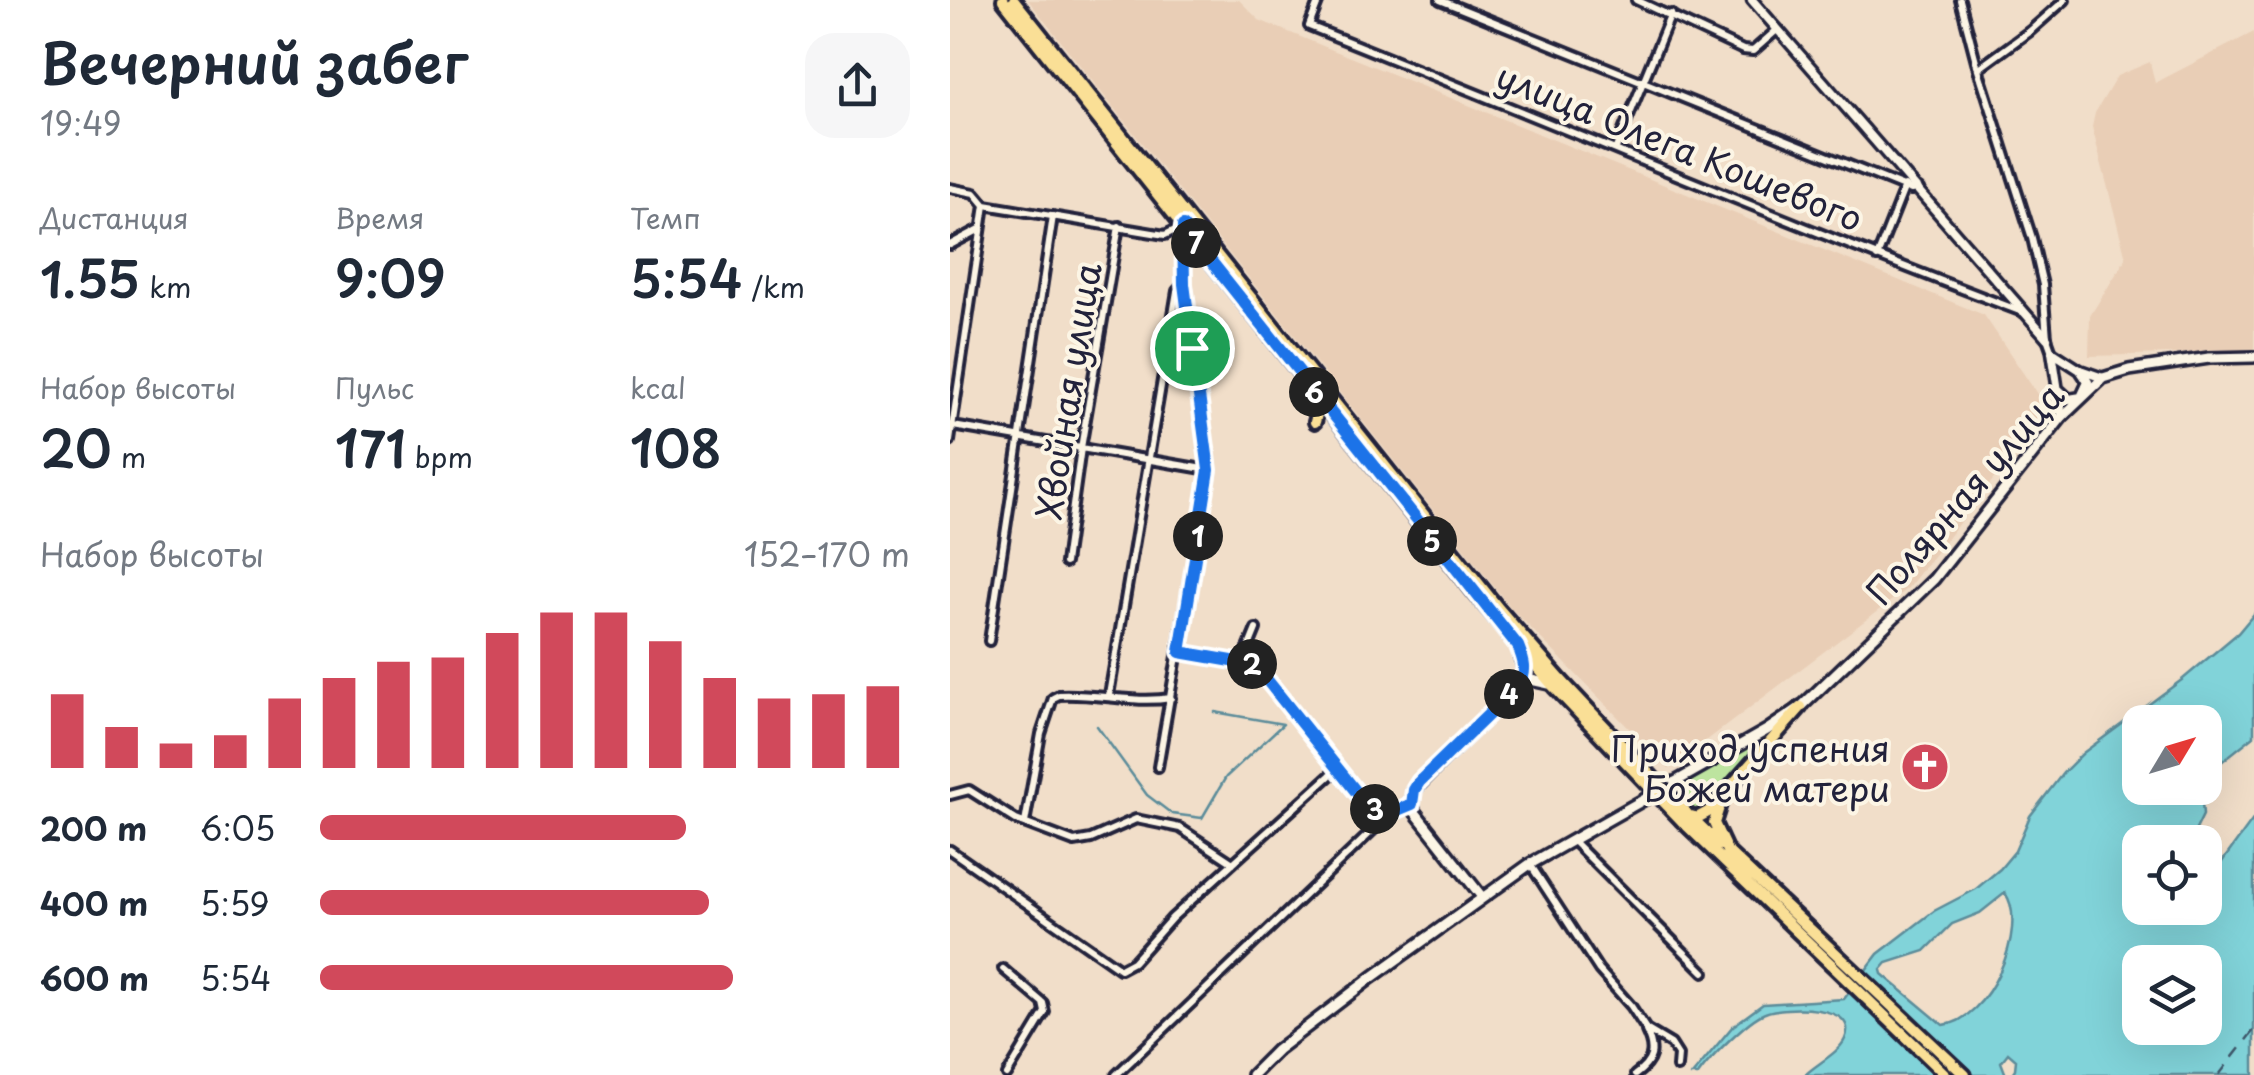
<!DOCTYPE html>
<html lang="ru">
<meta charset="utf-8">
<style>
body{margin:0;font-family:"Playpen Sans",sans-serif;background:#f6f6f7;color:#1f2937;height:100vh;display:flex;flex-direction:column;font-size:38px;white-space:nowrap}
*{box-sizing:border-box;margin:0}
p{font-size:32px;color:#747a83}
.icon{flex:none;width:55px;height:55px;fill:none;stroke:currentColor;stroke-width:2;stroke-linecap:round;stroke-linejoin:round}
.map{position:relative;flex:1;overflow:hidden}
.panel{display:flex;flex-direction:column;background:#fff;width:950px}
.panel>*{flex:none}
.needle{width:65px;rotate:52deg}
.fabs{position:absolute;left:1172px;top:705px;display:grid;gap:20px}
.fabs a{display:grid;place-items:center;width:100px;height:100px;border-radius:20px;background:#fff;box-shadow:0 10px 40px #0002;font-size:50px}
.pin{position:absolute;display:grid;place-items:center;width:85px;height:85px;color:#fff;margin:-42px;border:5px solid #fff;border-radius:50%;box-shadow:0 2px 10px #0007}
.km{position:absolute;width:50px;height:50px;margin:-25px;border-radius:50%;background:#222;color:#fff;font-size:28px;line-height:50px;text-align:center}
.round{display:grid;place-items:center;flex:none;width:105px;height:105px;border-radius:30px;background:#f6f6f7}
.overview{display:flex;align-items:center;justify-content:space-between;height:170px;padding:0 40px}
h1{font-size:55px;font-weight:600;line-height:75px}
.stats{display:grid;grid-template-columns:repeat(3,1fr);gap:15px;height:170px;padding:10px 40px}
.stats div{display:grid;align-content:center}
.stats b{font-size:50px;font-weight:600}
.stats small{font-size:28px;font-weight:400}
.stats p{font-size:28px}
.chart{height:280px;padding:20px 40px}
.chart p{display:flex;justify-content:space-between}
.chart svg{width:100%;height:180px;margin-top:10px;stroke:#d1495b;stroke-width:6}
ul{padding:0 40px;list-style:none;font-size:32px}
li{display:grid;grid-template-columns:160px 120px 1fr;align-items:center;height:75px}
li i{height:25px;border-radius:12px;background:#d1495b}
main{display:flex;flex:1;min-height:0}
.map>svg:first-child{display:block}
.built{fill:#e9ceb6}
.green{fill:#bde49f;stroke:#70836d;stroke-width:2.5}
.water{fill:#81d3d9;stroke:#5b8c9a;stroke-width:2.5;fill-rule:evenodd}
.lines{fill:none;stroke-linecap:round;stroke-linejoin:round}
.stream{stroke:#5b8c9a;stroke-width:2.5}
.ferry{stroke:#3e576a;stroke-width:2.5;stroke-dasharray:12 10;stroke-linecap:butt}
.minor-casing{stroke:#22223b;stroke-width:14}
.tertiary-casing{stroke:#22223b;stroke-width:15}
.secondary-casing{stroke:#22223b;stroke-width:16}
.primary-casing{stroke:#22223b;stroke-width:18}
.minor{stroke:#fcf5e5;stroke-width:6}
.tertiary{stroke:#fcf5e5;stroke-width:8}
.secondary{stroke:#fcf5e5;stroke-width:9}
.primary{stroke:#fadf96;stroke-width:10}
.primary-bridge-casing{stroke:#22223b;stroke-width:18;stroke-linecap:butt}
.primary-bridge{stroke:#fadf96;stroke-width:10}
.route-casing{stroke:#fff;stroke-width:20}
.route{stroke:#1a73e8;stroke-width:12}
.labels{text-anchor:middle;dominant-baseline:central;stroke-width:8;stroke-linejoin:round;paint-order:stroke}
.street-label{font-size:35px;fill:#22223b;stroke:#fcf5e5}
.poi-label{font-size:35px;fill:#22223b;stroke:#fcf5e5;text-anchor:end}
</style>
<main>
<section class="panel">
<div class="overview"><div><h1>Вечерний забег</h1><p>19:49</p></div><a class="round"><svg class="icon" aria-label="share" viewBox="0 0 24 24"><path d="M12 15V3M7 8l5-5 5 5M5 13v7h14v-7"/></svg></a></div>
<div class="stats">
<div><p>Дистанция</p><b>1.55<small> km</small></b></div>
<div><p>Время</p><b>9:09</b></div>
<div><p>Темп</p><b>5:54<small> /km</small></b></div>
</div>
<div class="stats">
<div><p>Набор высоты</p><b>20<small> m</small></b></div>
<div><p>Пульс</p><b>171<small> bpm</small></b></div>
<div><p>kcal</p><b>108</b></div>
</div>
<div class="chart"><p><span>Набор высоты</span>152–170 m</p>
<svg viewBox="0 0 160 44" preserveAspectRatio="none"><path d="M5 44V26M15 44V34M25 44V38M35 44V36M45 44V27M55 44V22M65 44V18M75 44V17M85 44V11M95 44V6M105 44V6M115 44V13M125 44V22M135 44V27M145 44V26M155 44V24"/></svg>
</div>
<ul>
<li><b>200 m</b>6:05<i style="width:62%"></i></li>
<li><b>400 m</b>5:59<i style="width:66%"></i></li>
<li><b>600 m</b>5:54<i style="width:70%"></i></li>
</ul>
</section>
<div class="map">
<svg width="1304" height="1075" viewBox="0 0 1304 1075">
<rect width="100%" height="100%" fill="#f1dec9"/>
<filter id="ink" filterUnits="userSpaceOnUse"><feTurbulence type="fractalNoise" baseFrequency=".01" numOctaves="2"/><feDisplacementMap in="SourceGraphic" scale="20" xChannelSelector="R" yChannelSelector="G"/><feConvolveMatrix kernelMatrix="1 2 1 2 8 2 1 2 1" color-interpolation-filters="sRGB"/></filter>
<g filter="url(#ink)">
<path class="built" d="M78 0H289L309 20 1034 315 1098 410 958 588 719 769 561 608Z
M1304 32V352L1139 356 1140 316 1176 258 1142 127 1145 113 1167 76 1200 62 1205 83Z"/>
<path class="green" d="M818 735 756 808 748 811 740 808 732 786Z"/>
<path class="water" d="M1304 614V736L1255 775V722H1190V788H1251L1253 815 1240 842H1190V908H1255V874L1269 866 1304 818V1075H1061L1065 1069 1066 1060 1058 1053 1051 1062 1056 1075H855C866 1064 889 1053 895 1039 911 1003 832 1006 815 1013 798 1019 759 1059 748 1075H742L783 1026 813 1004 894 999 928 954 984 911 1026 889 1050 869 1065 851 1080 816 1113 773 1133 753 1233 679 1288 633ZM1055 893C1080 928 1037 1023 993 1025L932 974 931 970 937 963 975 951 1002 924 1030 913ZM1190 962H1255V1028H1190Z"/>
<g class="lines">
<path class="stream" d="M147 726 197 795 222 814 252 818 276 777 333 724 265 712"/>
<path class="ferry" d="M1269 1075 1304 1030"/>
<g class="minor-casing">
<path id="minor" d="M369 0 359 26C598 121 834 222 1075 313
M490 0 961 190 969 189
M686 0 793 50 803 51 828 29
M1010 0 1028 69 1082 238 1093 285 1097 338 1102 352
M1028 69 1080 31 1115 0
M666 148 721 14
M0 188 25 193 35 205
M35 205 215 235 233 226 234 284 259 470 208 767
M0 245 30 229
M927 257 955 186
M3 426 259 470
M0 441 35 205
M115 563 131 448 169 226
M39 641 103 216
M230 652 305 665 408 795 426 810 439 815
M293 661 306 629
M159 695 227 291 234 284
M0 795 19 790 66 820 124 842 141 839 186 819 230 828 283 863
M75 823 91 734 103 698 109 695C148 693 184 704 221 698
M622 840 754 972
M0 850 170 969 183 962 222 918 386 770
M580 864 649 970 681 1006 696 1029 721 1044 728 1055 727 1067
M53 969 93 1003 95 1012 57 1075
M166 1075 439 815 462 804
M685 1075C703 1062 706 1051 696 1031"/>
</g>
<g class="tertiary-casing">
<path id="tertiary" d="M802 0 1097 338
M1102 352 1112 417
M1102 352 1130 370 1153 378
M1108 389 1119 399 1131 397 1138 382 1130 370"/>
</g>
<g class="secondary-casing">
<path id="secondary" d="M532 897 465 812 462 804 464 790 568 685 581 680 599 684
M302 1075 327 1050 421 978 580 864 817 730 851 707 984 579 1112 417 1153 378 1179 370 1259 358 1304 357"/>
</g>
<g class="primary-casing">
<path id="primary" d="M53 0 525 594 604 687
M64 0 549 609 611 680
M365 395 369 407 365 422
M568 685 575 672 571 652
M772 798 764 823 777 851 1015 1075
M738 815 747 818 758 812 851 707
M739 815 770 845
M732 821 996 1075"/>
</g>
<use href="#minor" class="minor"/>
<use href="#tertiary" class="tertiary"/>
<use href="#secondary" class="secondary"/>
<use href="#primary" class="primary"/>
<g class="primary-bridge-casing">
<path id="primary-bridge" d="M611 680 738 815
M604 687 732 821"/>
</g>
<use href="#primary-bridge" class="primary-bridge"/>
</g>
</g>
<g class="lines" filter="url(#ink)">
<g class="route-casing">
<path id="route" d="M233 226 568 646C574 661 578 672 568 686L469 782 464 790 462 804 438 814 426 810 408 794 305 665 230 652 259 470 234 284Z"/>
</g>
<use href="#route" class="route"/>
</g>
<defs>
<g id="church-disc" transform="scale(2.5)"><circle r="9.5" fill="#d1495b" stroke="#fcf5e5"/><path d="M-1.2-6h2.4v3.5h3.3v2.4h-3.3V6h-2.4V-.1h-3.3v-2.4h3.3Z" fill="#fff"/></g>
</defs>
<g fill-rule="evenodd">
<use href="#church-disc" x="975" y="767"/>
</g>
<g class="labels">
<g class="street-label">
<text transform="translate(730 146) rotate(22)">улица Олега Кошевого</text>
<text transform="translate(117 391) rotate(-81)">Хвойная улица</text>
<text transform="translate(1014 493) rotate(-49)">Полярная улица</text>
</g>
<g class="poi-label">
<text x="940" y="747">Приход успения<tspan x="940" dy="40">Божей матери</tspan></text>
</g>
</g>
</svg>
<div class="fabs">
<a><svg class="needle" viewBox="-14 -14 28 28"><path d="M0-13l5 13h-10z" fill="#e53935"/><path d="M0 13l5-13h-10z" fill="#747a83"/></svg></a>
<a><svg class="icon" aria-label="locate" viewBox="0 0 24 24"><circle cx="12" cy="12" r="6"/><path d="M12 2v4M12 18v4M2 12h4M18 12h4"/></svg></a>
<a><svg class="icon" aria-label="layers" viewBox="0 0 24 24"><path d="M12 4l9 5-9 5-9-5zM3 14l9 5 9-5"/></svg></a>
</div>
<div class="pin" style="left:242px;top:348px;background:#1e9e55"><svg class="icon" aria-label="arrive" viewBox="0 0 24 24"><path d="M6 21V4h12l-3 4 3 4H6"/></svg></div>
<b class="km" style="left:248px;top:536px">1</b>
<b class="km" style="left:302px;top:664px">2</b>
<b class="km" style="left:425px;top:809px">3</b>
<b class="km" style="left:559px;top:694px">4</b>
<b class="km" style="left:482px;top:541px">5</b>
<b class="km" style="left:364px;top:392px">6</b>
<b class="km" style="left:246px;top:243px">7</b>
</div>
</main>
